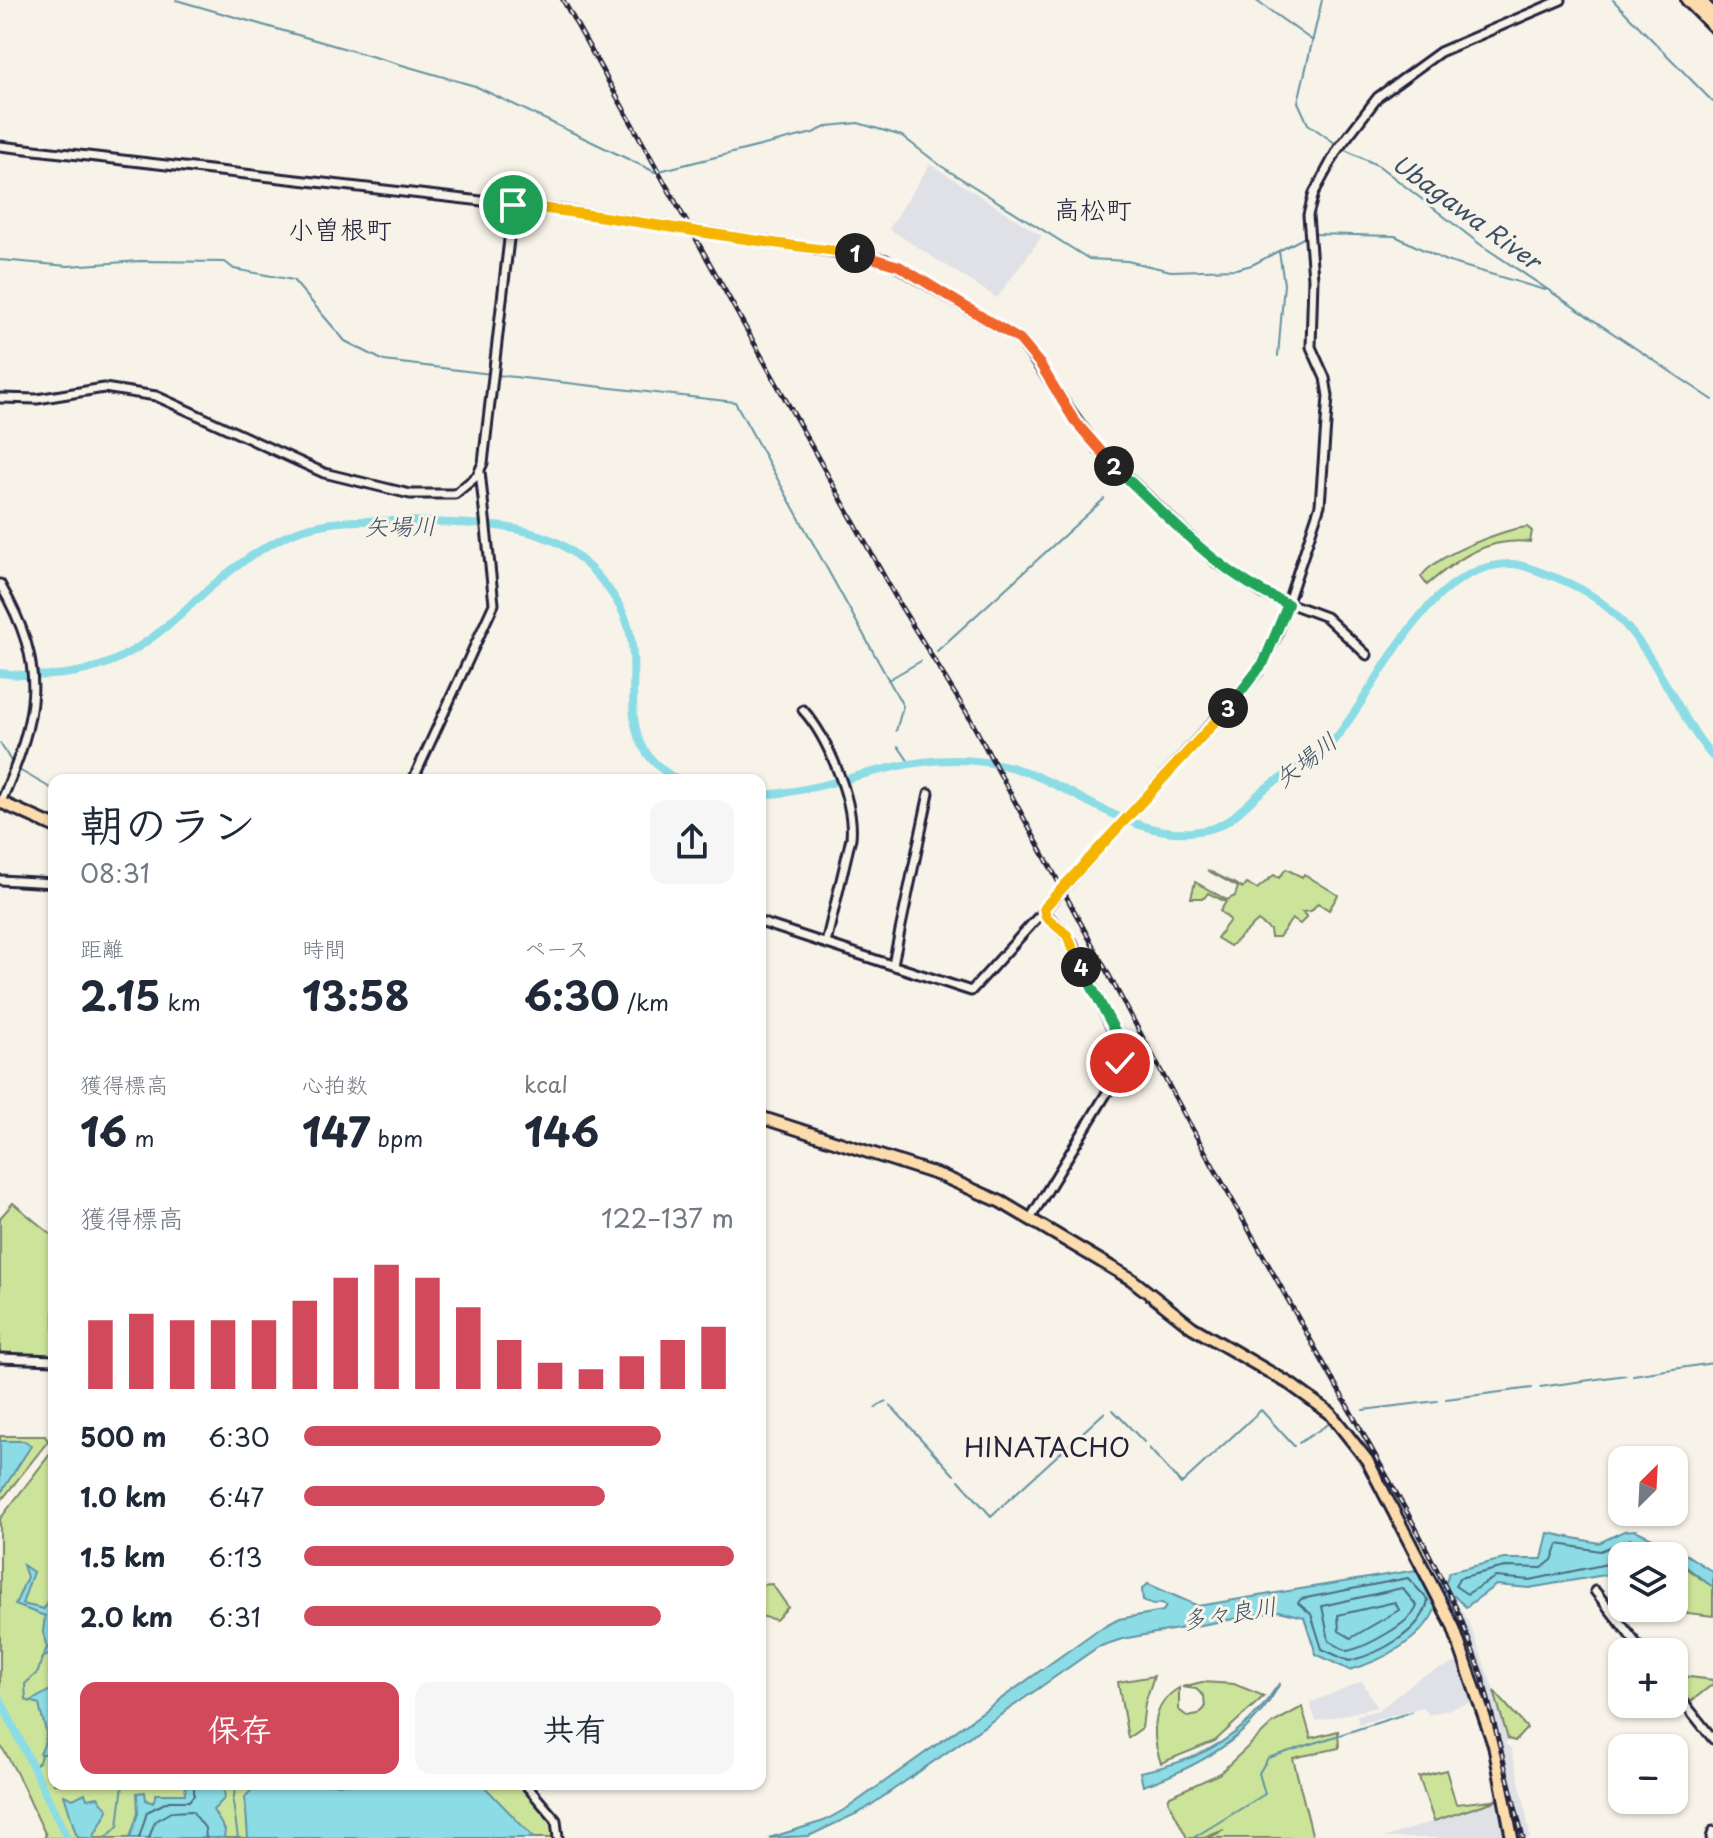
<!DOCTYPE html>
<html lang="ja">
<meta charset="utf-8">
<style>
body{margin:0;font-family:"Playpen Sans","Klee One",sans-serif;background:#f6f6f7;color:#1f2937;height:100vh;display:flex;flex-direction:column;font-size:30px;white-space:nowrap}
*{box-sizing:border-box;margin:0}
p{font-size:26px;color:#747a83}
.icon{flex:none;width:44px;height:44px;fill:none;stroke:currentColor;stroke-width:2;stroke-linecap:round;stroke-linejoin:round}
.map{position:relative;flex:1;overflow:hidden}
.side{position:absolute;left:48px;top:774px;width:718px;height:1016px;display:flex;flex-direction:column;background:#fff;border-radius:16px;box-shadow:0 2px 6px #0004}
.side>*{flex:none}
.needle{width:52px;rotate:24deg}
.controls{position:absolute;left:1608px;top:1446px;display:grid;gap:16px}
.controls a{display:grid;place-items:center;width:80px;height:80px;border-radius:16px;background:#fff;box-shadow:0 2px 6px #0004;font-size:40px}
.pin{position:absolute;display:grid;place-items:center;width:68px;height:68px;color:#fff;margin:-34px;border:4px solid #fff;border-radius:50%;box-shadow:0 2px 8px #0007}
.km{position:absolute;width:40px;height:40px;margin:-20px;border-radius:50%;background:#222;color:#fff;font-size:22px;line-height:40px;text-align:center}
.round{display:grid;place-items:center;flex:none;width:84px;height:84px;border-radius:16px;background:#f6f6f7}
.overview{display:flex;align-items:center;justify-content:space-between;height:136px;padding:0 32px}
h1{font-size:44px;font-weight:700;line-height:60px}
.metrics{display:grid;grid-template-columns:repeat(3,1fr);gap:12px;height:136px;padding:8px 32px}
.metrics div{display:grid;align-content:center}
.metrics b{font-size:40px;font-weight:700}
.metrics small{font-size:22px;font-weight:400}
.metrics p{font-size:22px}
.chart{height:224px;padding:16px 32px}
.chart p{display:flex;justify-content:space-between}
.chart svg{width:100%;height:144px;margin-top:8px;stroke:#d1495b;stroke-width:6}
.button{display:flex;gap:16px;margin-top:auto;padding:16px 32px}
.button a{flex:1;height:92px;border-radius:16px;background:#d1495b;color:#fff;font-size:32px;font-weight:700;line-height:92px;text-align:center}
.button a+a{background:#f6f6f7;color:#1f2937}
ul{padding:0 32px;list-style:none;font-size:26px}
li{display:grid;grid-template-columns:128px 96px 1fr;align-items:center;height:60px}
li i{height:20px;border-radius:10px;background:#d1495b}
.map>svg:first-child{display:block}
.built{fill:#e0e0e7}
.green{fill:#cce49a;stroke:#77836a;stroke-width:2}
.water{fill:#8cdce6;stroke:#6292a2;stroke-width:2}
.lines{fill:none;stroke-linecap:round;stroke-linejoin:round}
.shore{stroke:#4c6c7f;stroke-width:2}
.stream{stroke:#6292a2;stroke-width:2}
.river{stroke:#8cdce6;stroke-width:8}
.secondary-casing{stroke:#22223b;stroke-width:13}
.highway-casing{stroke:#22223b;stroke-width:16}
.secondary{stroke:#f7f3e8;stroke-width:7}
.highway{stroke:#fcdcac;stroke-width:10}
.rail-casing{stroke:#22223b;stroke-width:5}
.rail{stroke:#f7f3e8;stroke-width:2;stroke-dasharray:6;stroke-linecap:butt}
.split-1-casing{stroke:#fff;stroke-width:16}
.split-2-casing{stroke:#fff;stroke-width:16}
.split-3-casing{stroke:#fff;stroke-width:16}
.split-4-casing{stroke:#fff;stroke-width:16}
.split-5-casing{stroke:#fff;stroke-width:16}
.split-1{stroke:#f5b400;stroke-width:10}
.split-2{stroke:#f0652b;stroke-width:10}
.split-3{stroke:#22a559;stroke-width:10}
.split-4{stroke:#f5b400;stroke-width:10}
.split-5{stroke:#22a559;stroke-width:10}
.labels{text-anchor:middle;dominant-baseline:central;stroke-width:6;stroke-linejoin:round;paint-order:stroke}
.water-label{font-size:24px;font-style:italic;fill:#3c5066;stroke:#f7f3e8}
.quarter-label{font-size:26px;fill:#22223b;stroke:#f7f3e8}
</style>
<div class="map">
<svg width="1713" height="1838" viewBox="0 0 1713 1838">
<rect width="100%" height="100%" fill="#f7f3e8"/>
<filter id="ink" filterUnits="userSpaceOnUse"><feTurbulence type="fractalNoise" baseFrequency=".0125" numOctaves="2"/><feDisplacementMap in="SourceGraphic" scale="16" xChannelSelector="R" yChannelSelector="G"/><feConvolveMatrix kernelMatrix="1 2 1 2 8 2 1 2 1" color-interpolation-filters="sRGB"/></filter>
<g filter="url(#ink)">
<path class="built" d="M930 164 1042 236 997 298 889 229Z
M1455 1599 1470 1624 1494 1691 1508 1739 1505 1744 1511 1748 1525 1805 1530 1838H1518L1499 1750 1503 1749 1502 1745H1498L1484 1695 1447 1601Z
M1459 1661 1463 1663 1476 1701 1429 1715 1423 1707 1359 1724 1357 1715 1379 1710 1420 1677Z
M1362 1681 1377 1707 1316 1721 1310 1703Z
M1501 1799 1507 1838H1383L1491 1802Z"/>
<path class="green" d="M1527 527 1532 531 1530 542C1488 537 1458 558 1427 585L1421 577C1434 556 1503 529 1527 527Z
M1286 869 1302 877 1304 874 1338 895 1329 910 1318 903 1311 911 1302 912 1307 917 1300 924 1292 919 1279 937H1271L1270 930 1258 921 1230 946 1217 938 1230 920 1220 911 1226 902 1208 893 1204 898H1191L1195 882 1227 900 1235 896 1238 887 1207 870 1243 888 1247 884 1257 889 1274 875 1279 878Z
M13 1203 54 1237V1356L0 1353V1218Z
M0 1436H45L48 1441 0 1502Z
M54 1449V1784H519L551 1820 553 1838H44L46 1835C30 1804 18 1770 0 1745V1519Z
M1674 1560 1713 1587V1616L1645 1608H1674Z
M772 1584 788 1607 776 1620 760 1616V1585Z
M1674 1675 1713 1680V1684L1690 1702 1674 1683Z
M1154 1676 1145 1703 1142 1728 1128 1738 1118 1682Z
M1202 1682 1234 1684 1264 1696 1215 1741 1161 1763C1151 1736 1151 1704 1179 1688V1710L1188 1717 1198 1715 1205 1708 1204 1696 1196 1689 1182 1687Z
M1494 1691 1527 1728 1515 1741 1508 1739Z
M1302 1707 1311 1738 1338 1731 1339 1748 1293 1758 1313 1838H1208L1224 1830 1204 1838H1187L1168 1800 1170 1796 1219 1774 1273 1723Z
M1446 1770 1456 1804 1501 1799 1434 1821 1419 1777Z"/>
<path class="water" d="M0 1441H25L31 1446 0 1494Z
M1635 1530 1682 1552 1713 1572V1587C1691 1572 1674 1554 1651 1545L1632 1556H1622V1564L1616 1573 1529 1588 1496 1585 1466 1607 1454 1596 1437 1604C1427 1637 1383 1661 1349 1670L1316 1654 1304 1617 1279 1611 1122 1639 1098 1647 864 1810 809 1836 769 1838 824 1821 849 1807 1096 1631 1119 1619 1163 1611 1166 1606 1162 1603 1153 1605 1143 1601 1142 1589 1148 1584 1198 1606 1416 1570 1428 1590 1446 1582 1449 1572 1504 1559H1542L1548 1533 1599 1543 1624 1531Z
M23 1565 33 1572 22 1604 44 1609 54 1588V1652L42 1658 47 1648 43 1632 45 1616 15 1605 27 1577Z
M1280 1683C1253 1737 1198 1767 1143 1786L1140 1772C1188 1763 1228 1746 1261 1708 1268 1700 1273 1691 1280 1683Z
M54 1688V1743L49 1745 46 1754H40C52 1729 43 1729 39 1704L31 1701Z
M186 1784H223L225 1798 213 1810 225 1830 224 1838H130L138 1813 137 1793 145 1792 146 1800 153 1803 156 1794H185Z
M257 1784H482L534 1838H248L245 1797Z
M85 1793 87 1799 98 1797 108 1810 93 1838H80L76 1834 64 1795 73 1799Z"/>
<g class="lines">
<path class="shore" d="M1622 1561 1530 1580 1495 1577 1467 1594 1455 1586 1459 1578 1505 1567 1542 1568 1552 1560 1558 1544 1600 1551 1631 1539 1634 1543 1628 1556
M1408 1578 1428 1600C1423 1631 1379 1654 1349 1661L1322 1649 1311 1614 1298 1603 1301 1599Z
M1402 1588 1417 1606C1412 1623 1364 1648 1347 1651L1329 1641 1322 1606Z
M1395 1602 1399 1610 1351 1638 1339 1631 1338 1615Z
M139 1838 147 1812 169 1801H189L194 1795V1784
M149 1838 155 1821 171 1812 192 1811 205 1828 206 1838"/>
<path class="stream" d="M176 0 475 86 655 172 813 133 828 126 858 123 902 136 941 166 1089 259 1127 261 1171 271 1236 269 1252 265 1307 236
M1255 0 1313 41
M1322 0 1298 102 1308 124 1345 150 1379 166 1481 245 1713 400
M1613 0 1713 102
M1313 234 1395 236 1446 261 1545 290
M0 260 68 266 140 261 225 262 234 269 293 280 345 341 384 361 491 374
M1278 356 1284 284 1279 251
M497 375 735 402 903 706 896 731
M937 651 1104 499
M888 680 921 661
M0 743 12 763
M898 746 909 762
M19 770 54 790
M1633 1375 1713 1363
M1540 1387 1626 1375
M1446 1399 1532 1388
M891 1406 954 1475
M875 1408 886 1401
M1113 1410 1144 1442
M1363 1410 1437 1401
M1299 1443 1330 1423
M1149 1448 1181 1484 1261 1410 1294 1446
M959 1480 991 1516 1105 1412
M760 1508 761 1509
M31 1702 26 1700 25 1684 38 1672 42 1658
M34 1766 39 1762 41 1755
M236 1784 233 1802 238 1838
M106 1838 118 1826 123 1784
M1193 1838 1265 1794 1259 1773 1268 1758 1411 1712"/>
<path class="river" d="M0 673C154 693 171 593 284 537 328 515 385 521 433 522 473 524 514 524 552 540 569 547 582 560 595 573 610 589 623 607 629 629 644 689 610 742 678 780
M760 795C845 790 905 747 997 764 1071 777 1134 851 1213 828 1233 822 1250 800 1266 788 1288 772 1318 760 1335 739 1382 683 1426 563 1512 564 1523 564 1536 571 1546 574 1578 585 1604 600 1626 626 1661 665 1679 717 1713 757
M0 1699 67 1838"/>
<g class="secondary-casing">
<path id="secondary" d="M0 146 561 210 886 260 1020 340 1098 449 1216 562 1264 594 1326 617 1367 655
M0 398 37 399 104 388 156 396 324 473 410 494H455L477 476 483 463 513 205
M0 584C49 669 38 715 1 802
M803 710C827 736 855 802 851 838L826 943
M413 780 494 604 480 471
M0 880 54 883
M760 922 971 991 1038 917
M893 964 929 793
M1030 1219 1114 1081 1122 1051 1072 942 1043 911 1258 672 1277 635 1320 505 1328 396 1325 378 1311 347 1313 278 1308 215 1314 193 1338 149 1378 97 1440 52 1561 0
M0 1358 54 1360
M1595 1591 1643 1652
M1674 1690 1713 1739
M525 1784 556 1820 558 1838
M1711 1838 1713 1831"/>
</g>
<g class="highway-casing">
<path id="highway" d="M1687 0 1713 26
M1700 0 1713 14
M0 802 54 826
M760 1117 942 1176 1001 1202 1131 1279 1192 1327 1290 1384 1330 1413 1367 1460 1453 1626 1494 1745 1512 1838"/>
</g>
<use href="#secondary" class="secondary"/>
<use href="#highway" class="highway"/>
<g class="rail-casing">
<path id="rail" d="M563 0 900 605 968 715 1189 1123 1418 1532 1460 1616 1482 1676 1523 1838"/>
</g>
<use href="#rail" class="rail"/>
</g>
</g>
<g class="lines" filter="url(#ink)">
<g class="split-1-casing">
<path id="split-1" d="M513 205C627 217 740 242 855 253"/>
</g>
<g class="split-2-casing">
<path id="split-2" d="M855 253 899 266 1020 340 1040 364 1074 420 1114 466"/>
</g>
<g class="split-3-casing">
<path id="split-3" d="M1114 466C1169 517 1218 575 1288 604L1264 662 1228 708"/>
</g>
<g class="split-4-casing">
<path id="split-4" d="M1081 967 1067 935 1046 917 1044 908 1228 708"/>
</g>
<g class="split-5-casing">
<path id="split-5" d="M1081 967 1120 1040V1063"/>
</g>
<use href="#split-1" class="split-1"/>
<use href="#split-2" class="split-2"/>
<use href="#split-3" class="split-3"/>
<use href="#split-4" class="split-4"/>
<use href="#split-5" class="split-5"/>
</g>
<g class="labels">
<g class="water-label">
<text transform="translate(1467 211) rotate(36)">Ubagawa River</text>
<text transform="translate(400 525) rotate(-1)">矢場川</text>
<text transform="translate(1305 759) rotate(-38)">矢場川</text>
<text transform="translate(1229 1612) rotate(-9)">多々良川</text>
</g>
<g class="quarter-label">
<text x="1093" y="208">高松町</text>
<text x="340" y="228">小曽根町</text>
<text x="1047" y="1446">HINATACHO</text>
</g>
</g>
</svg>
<div class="controls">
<a><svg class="needle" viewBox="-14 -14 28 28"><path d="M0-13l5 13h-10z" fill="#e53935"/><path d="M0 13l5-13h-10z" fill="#747a83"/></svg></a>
<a><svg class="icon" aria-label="layers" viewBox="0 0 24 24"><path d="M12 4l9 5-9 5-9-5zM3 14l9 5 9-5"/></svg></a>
<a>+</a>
<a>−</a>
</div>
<div class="pin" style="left:513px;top:205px;background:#1e9e55"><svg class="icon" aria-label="arrive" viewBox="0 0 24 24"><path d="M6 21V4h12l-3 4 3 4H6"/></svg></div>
<div class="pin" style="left:1120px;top:1063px;background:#d93025"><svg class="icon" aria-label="check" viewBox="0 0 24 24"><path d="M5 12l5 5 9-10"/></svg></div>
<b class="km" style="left:855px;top:253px">1</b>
<b class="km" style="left:1114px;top:466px">2</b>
<b class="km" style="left:1228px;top:708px">3</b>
<b class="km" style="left:1081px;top:967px">4</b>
<section class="side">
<div class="overview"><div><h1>朝のラン</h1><p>08:31</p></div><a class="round"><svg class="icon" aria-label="share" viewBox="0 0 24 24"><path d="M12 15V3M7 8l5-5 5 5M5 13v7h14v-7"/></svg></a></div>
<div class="metrics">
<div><p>距離</p><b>2.15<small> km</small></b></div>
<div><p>時間</p><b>13:58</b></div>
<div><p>ペース</p><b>6:30<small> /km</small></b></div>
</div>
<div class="metrics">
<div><p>獲得標高</p><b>16<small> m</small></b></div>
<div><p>心拍数</p><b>147<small> bpm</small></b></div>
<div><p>kcal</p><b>146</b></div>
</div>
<div class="chart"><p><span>獲得標高</span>122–137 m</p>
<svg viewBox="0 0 160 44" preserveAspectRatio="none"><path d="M5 44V23M15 44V21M25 44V23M35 44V23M45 44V23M55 44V17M65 44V10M75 44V6M85 44V10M95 44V19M105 44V29M115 44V36M125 44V38M135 44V34M145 44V29M155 44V25"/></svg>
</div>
<ul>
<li><b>500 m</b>6:30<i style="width:83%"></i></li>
<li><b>1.0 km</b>6:47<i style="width:70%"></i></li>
<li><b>1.5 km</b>6:13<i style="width:100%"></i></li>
<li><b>2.0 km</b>6:31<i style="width:83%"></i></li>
</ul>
<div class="button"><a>保存</a><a>共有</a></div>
</section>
</div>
